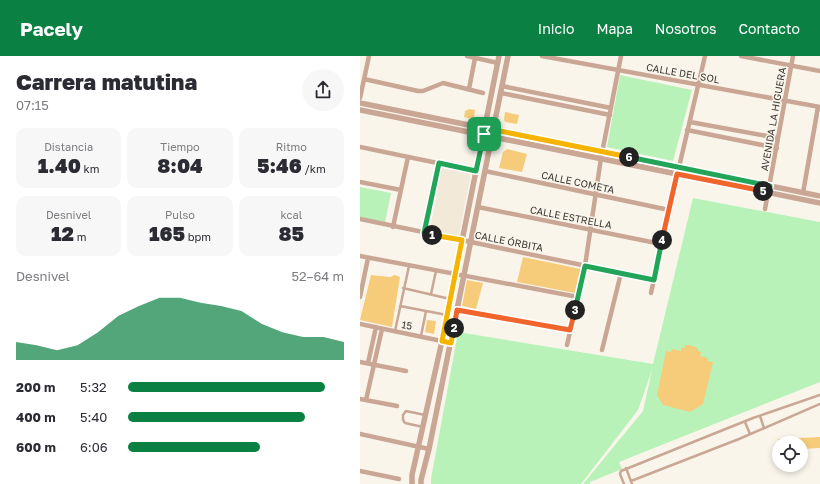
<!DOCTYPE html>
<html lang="es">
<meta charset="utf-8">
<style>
body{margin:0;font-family:"Golos Text",sans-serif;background:#f7f7f7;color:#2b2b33;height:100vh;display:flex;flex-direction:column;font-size:15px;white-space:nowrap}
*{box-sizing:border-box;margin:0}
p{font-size:13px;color:#7c7c81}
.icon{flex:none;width:22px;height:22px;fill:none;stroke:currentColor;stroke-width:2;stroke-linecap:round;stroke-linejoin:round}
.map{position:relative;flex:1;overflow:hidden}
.details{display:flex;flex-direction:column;background:#fff;width:360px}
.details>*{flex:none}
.buttons{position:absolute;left:412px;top:380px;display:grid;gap:8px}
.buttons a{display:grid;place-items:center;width:36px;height:36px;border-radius:50%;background:#fff;box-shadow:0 2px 6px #0003;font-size:20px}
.pin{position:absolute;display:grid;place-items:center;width:34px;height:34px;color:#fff;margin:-17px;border-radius:8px;box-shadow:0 2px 6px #0006}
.km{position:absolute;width:20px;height:20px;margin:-10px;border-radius:50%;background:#222;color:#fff;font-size:11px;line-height:20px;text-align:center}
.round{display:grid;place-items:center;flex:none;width:42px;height:42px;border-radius:21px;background:#f7f7f7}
.headline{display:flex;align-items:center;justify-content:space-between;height:68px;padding:0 16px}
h1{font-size:22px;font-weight:800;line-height:30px}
.metrics{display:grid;grid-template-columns:repeat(3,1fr);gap:6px;height:68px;padding:4px 16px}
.metrics div{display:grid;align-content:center;border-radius:10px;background:#f7f7f7;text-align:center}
.metrics b{font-size:20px;font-weight:800}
.metrics small{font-size:11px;font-weight:400}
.metrics p{font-size:11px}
.chart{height:112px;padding:8px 16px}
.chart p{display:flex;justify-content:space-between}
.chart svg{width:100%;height:72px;margin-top:4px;fill:#0b8043;opacity:.7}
ul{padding:0 16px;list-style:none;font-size:13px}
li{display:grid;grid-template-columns:64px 48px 1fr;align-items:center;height:30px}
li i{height:10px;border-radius:5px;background:#0b8043}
header{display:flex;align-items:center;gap:24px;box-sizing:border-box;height:56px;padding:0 20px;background:#0b8043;color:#fff}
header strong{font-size:19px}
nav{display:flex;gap:22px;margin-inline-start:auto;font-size:14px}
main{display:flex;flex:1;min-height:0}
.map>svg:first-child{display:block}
.built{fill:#f2e9d8}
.green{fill:#b8f2b9}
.building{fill:#f6cc7a}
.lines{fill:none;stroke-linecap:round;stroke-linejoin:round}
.service{stroke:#caa694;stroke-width:2.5}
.minor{stroke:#caa694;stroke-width:4.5}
.tertiary{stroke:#caa694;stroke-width:5.5}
.split-1-casing{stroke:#fff;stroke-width:8}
.split-2-casing{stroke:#fff;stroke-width:8}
.split-3-casing{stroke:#fff;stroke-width:8}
.split-4-casing{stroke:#fff;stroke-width:8}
.split-5-casing{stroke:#fff;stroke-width:8}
.split-6-casing{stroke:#fff;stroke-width:8}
.split-7-casing{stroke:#fff;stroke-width:8}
.split-1{stroke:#22a559;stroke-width:5}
.split-2{stroke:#f5b400;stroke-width:5}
.split-3{stroke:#f0652b;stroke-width:5}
.split-4{stroke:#22a559;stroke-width:5}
.split-5{stroke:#f0652b;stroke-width:5}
.split-6{stroke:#22a559;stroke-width:5}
.split-7{stroke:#f5b400;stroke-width:5}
.labels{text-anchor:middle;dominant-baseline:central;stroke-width:3;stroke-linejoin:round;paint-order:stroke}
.street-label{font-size:10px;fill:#3a3834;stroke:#faf5eb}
</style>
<header>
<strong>Pacely</strong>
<nav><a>Inicio</a><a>Mapa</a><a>Nosotros</a><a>Contacto</a></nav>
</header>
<main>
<section class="details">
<div class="headline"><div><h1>Carrera matutina</h1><p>07:15</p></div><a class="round"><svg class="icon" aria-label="share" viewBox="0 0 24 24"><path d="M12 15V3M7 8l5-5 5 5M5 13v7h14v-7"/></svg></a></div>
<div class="metrics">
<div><p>Distancia</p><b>1.40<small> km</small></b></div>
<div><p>Tiempo</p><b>8:04</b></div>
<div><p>Ritmo</p><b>5:46<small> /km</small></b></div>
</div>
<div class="metrics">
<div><p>Desnivel</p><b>12<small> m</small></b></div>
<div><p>Pulso</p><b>165<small> bpm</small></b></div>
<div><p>kcal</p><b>85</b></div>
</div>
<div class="chart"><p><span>Desnivel</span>52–64 m</p>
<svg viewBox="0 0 160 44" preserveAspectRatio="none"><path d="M0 44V33L10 35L20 38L30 35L40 27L50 17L60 11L70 6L80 6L90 9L100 11L110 14L120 22L130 27L140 30L150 30L160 33V44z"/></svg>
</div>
<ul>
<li><b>200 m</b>5:32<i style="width:91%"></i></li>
<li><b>400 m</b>5:40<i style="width:82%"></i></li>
<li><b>600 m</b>6:06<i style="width:61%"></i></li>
</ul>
</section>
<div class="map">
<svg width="460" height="428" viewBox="0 0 460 428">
<rect width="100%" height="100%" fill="#faf5eb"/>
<path class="built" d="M82 110 111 116 99 180 70 174Z"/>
<path class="green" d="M260 19 332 34 313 105 247 91Z
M0 131 31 137 25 167 0 161Z
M333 142 460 166V326L259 406 262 413 230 426V428H223L283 355 292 314 278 354 221 428H71V423L98 276 293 308Z"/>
<path class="building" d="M109 53 115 54 114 61 112 63 104 61 105 55Z
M145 56 159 59 157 68 145 66 144 63Z
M147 93 167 98 162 116 139 112 143 96Z
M163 201 221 213 215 237 157 226Z
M11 219 30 221 35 219 40 221 32 271 0 264Z
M107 224 123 227 116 253 102 250Z
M67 264 76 265 74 278 65 276Z
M325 289H329L338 292V295L341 296 340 300 348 302 347 305 353 306 343 348 330 356 303 349 297 339 306 295 311 296 312 293 321 295 322 291 325 292Z
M460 381V392L441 393V387H418V383Z"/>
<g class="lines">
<path class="service" d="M43 232 90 243
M71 238 76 215
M40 250 87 259
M35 275 49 210
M61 280 66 255
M400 360 404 372
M385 366 390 378
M63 371 45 367 43 364V359L46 355 65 359
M266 412 272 428
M271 425 379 383 460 348
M264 428 260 418 261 415 393 362 460 339"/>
<path class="minor" d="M107 0 138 7
M182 0 460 51
M381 0 460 15
M4 23 58 35H63L83 27 123 37
M142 30 251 52
M109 33 115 2
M141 37 250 59
M0 42 9 0
M330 66 418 82
M327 74 417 92
M0 91 116 115
M125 115 309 154
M0 126 41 134
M443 137 458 51
M118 151 301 188
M405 153 433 0
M0 163 294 224
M33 171 48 101
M64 177 79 107
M0 200 218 241
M291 237 309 154 345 0
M0 241 8 202
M97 253 210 274
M0 268 91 287
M207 289 225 210 241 102 261 0
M242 294 261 217
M0 306 46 315
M8 307 16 271
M0 343 37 350
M6 344 22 273
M0 378 69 393
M0 415 39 423"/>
<path class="tertiary" d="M0 47 460 140
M0 54 460 147
M52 428V419L82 285 139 0
M61 428V424L69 393 148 0"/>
</g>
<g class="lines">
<g class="split-1-casing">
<path id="split-1" d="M72 179 64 177 79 107 116 115 124 78"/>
</g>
<g class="split-2-casing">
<path id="split-2" d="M72 179 102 184 82 285 91 287 94 272"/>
</g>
<g class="split-3-casing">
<path id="split-3" d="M94 272 97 254 210 274 215 254"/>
</g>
<g class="split-4-casing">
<path id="split-4" d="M215 254 225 210 294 224 302 184"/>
</g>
<g class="split-5-casing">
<path id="split-5" d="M302 184 317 118 403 135"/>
</g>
<g class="split-6-casing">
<path id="split-6" d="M269 101 410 130 408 136 403 135"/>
</g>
<g class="split-7-casing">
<path id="split-7" d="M124 78 125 72 269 101"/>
</g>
<use href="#split-1" class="split-1"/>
<use href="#split-2" class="split-2"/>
<use href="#split-3" class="split-3"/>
<use href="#split-4" class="split-4"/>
<use href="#split-5" class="split-5"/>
<use href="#split-6" class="split-6"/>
<use href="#split-7" class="split-7"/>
</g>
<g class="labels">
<g class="street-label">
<text transform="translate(323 17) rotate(10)">CALLE DEL SOL</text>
<text transform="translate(413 63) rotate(-80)">AVENIDA LA HIGUERA</text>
<text transform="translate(218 126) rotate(12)">CALLE COMETA</text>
<text transform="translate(211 161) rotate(11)">CALLE ESTRELLA</text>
<text transform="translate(149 185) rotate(11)">CALLE ÓRBITA</text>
<text transform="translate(47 269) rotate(11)">15</text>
</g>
</g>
</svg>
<div class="buttons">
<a><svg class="icon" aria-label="locate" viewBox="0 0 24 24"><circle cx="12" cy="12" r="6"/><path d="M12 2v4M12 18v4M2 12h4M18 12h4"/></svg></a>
</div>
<div class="pin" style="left:124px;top:78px;background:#1e9e55"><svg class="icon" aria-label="arrive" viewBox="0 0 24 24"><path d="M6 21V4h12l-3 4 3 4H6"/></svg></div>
<b class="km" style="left:72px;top:179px">1</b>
<b class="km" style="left:94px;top:272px">2</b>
<b class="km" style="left:215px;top:254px">3</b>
<b class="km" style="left:302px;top:184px">4</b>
<b class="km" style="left:403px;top:135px">5</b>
<b class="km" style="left:269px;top:101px">6</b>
</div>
</main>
